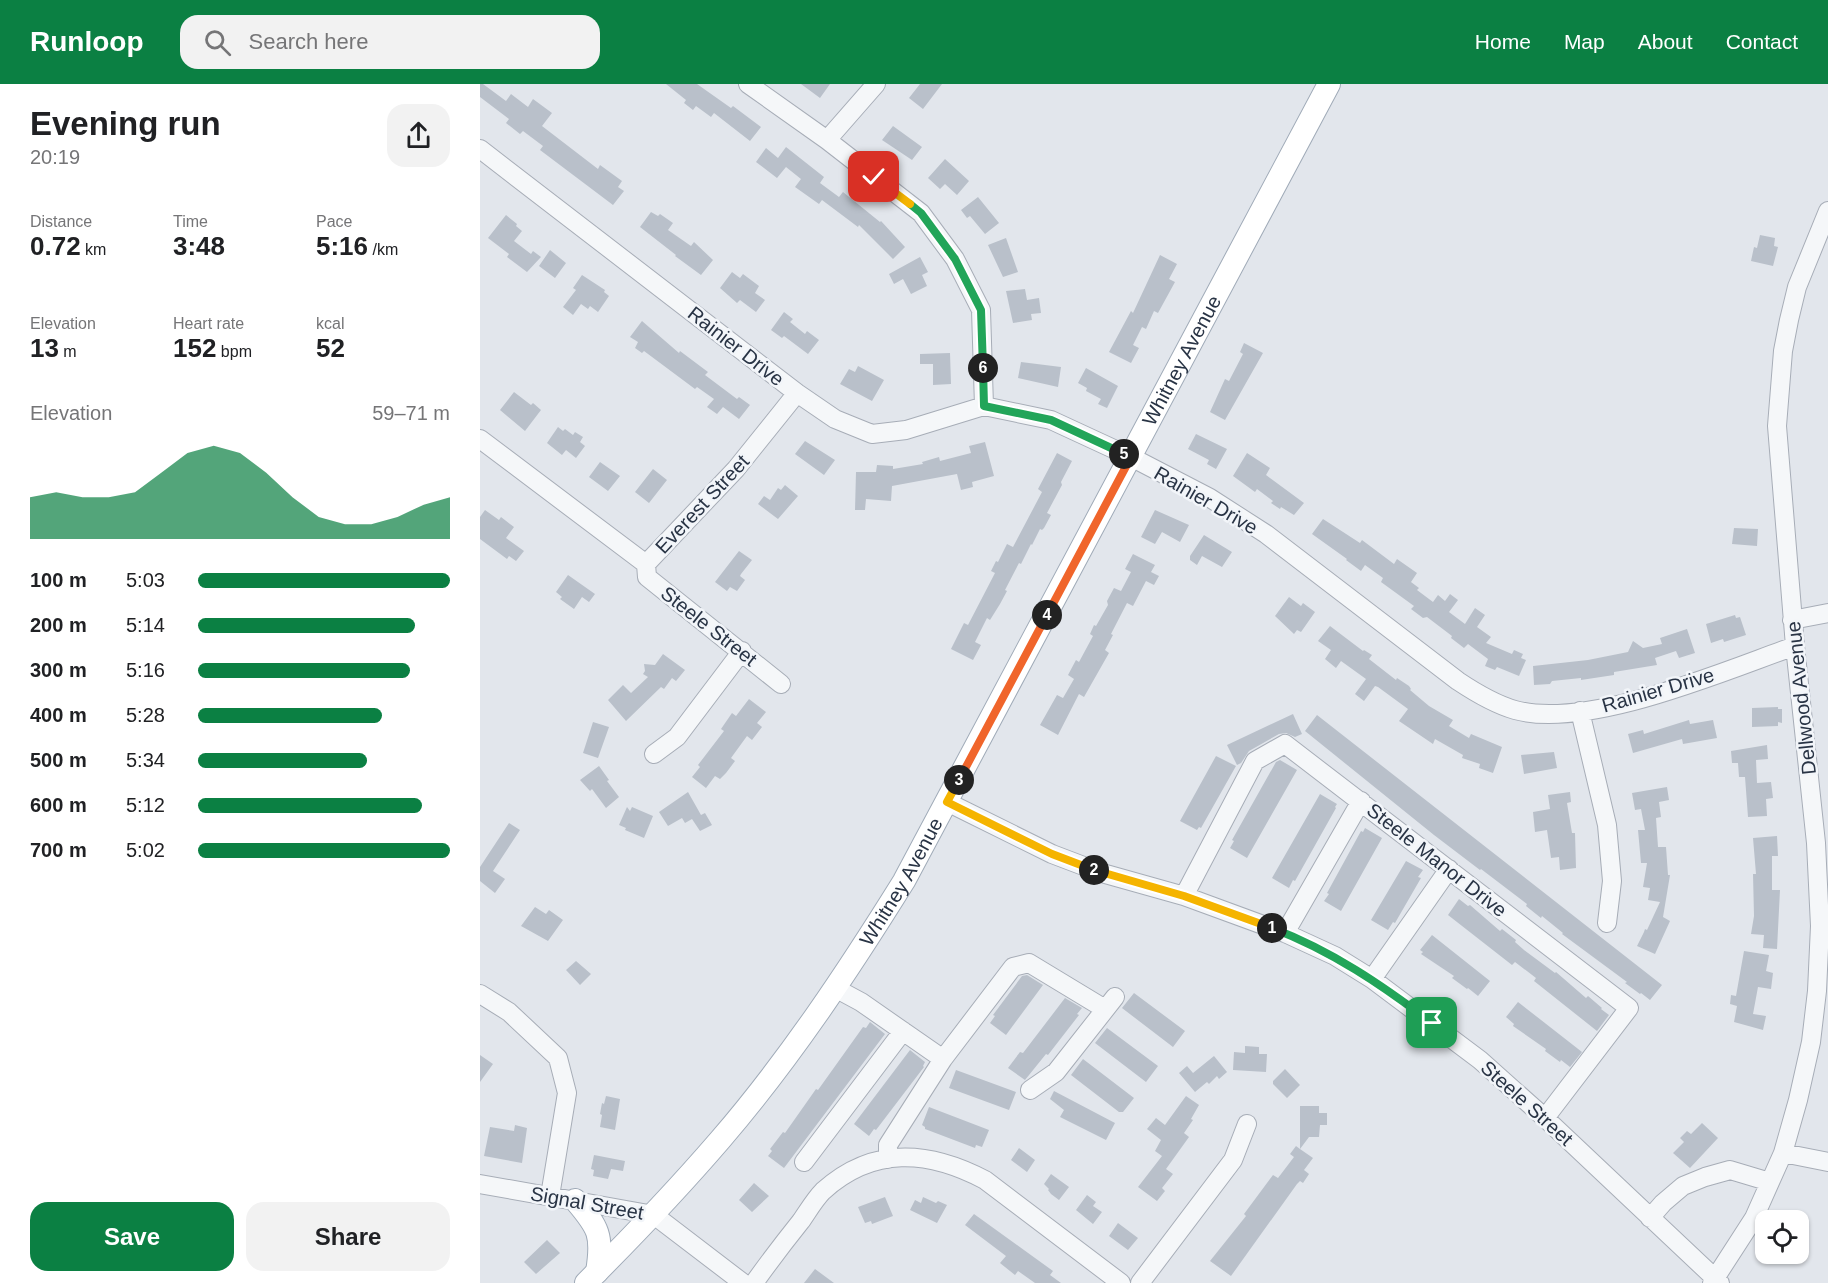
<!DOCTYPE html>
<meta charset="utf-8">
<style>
body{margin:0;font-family:Arial,sans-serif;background:#f2f2f2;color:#202124;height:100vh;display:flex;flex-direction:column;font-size:22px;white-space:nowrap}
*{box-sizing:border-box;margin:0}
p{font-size:20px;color:#757577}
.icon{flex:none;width:33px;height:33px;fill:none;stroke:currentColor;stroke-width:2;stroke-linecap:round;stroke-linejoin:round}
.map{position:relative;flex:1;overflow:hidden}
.details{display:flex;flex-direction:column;background:#fff;width:480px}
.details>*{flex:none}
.fabs{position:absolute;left:1275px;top:1126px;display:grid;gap:12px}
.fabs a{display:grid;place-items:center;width:54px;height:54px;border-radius:12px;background:#fff;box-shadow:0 2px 4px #0004;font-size:30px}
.pin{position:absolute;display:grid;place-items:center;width:51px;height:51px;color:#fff;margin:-26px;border-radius:12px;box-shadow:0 3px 9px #0006}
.km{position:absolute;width:30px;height:30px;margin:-15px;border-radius:50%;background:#222;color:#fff;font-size:16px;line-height:30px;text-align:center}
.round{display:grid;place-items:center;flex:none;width:63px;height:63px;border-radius:18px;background:#f2f2f2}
.headline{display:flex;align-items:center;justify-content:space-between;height:102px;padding:0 30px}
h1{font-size:33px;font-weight:800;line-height:45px}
.figures{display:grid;grid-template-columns:repeat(3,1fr);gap:9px;height:102px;padding:6px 30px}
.figures div{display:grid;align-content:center}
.figures b{font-size:26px;font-weight:800}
.figures small{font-size:16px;font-weight:400}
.figures p{font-size:16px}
.chart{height:168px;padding:12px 30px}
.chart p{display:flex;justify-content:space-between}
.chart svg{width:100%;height:108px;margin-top:6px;fill:#0b8043;opacity:.7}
.cta{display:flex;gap:12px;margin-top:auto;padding:12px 30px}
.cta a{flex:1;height:69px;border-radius:18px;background:#0b8043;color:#fff;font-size:24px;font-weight:800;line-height:69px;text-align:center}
.cta a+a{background:#f2f2f2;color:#202124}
ul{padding:0 30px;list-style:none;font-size:20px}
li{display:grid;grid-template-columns:96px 72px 1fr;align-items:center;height:45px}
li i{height:15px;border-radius:8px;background:#0b8043}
header{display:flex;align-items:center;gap:36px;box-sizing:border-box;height:84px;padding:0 30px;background:#0b8043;color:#fff}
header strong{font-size:28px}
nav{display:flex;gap:33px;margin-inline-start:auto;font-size:21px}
.search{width:420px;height:54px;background:#f2f2f2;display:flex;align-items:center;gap:15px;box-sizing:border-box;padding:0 21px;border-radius:18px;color:#757577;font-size:22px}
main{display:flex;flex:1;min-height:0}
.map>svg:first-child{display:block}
.building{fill:#b9c0ca}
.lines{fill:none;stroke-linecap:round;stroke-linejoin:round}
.minor-casing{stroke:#a7adb7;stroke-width:20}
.major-casing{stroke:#a0abb8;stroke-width:24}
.minor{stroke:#f5f7f9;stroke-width:18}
.major{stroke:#fff;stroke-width:22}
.split-1-casing{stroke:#fff;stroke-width:12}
.split-2-casing{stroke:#fff;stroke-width:12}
.split-3-casing{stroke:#fff;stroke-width:12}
.split-4-casing{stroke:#fff;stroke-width:12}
.split-5-casing{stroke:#fff;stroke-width:12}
.split-6-casing{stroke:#fff;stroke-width:12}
.split-7-casing{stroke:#fff;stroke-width:12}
.split-8-casing{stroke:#fff;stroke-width:12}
.split-1{stroke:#22a559;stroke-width:8}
.split-2{stroke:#f5b400;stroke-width:8}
.split-3{stroke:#f5b400;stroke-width:8}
.split-4{stroke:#f0652b;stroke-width:8}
.split-5{stroke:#f0652b;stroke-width:8}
.split-6{stroke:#22a559;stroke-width:8}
.split-7{stroke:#22a559;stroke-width:8}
.split-8{stroke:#f5b400;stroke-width:8}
.labels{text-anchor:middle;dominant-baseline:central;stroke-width:5;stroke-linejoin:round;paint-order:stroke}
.street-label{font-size:20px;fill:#293445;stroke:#f2f5f9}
</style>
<header>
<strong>Runloop</strong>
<div class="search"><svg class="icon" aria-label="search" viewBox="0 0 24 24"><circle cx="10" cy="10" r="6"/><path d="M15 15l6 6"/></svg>Search here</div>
<nav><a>Home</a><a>Map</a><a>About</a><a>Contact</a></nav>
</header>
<main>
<section class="details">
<div class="headline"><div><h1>Evening run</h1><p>20:19</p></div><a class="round"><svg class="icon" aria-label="share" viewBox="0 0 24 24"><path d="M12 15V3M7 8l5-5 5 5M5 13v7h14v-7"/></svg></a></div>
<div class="figures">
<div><p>Distance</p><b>0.72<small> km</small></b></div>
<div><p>Time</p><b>3:48</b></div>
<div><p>Pace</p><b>5:16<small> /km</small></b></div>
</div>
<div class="figures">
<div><p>Elevation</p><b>13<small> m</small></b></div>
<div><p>Heart rate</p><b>152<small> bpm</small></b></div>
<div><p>kcal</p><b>52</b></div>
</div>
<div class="chart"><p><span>Elevation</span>59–71 m</p>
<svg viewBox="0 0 160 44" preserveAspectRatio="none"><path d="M0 44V27L10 25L20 27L30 27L40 25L50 17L60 9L70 6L80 9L90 17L100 27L110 35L120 38L130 38L140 35L150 30L160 27V44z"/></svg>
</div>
<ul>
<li><b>100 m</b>5:03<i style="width:100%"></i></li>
<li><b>200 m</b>5:14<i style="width:86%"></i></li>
<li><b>300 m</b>5:16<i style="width:84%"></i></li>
<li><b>400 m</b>5:28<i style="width:73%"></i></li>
<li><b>500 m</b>5:34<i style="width:67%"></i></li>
<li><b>600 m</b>5:12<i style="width:89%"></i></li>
<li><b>700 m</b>5:02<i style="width:100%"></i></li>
</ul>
<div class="cta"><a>Save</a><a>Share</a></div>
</section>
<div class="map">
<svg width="1348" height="1199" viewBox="0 0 1348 1199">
<rect width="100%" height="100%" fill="#e2e6ec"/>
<path class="building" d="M0 0H3L26 17 31 10 48 23 53 15 72 29 62 42 118 85 120 81 142 97 138 103 144 107 133 121 60 66 63 62 43 47 40 50 26 39 29 35 0 13Z
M186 0H217L251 24 253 22 281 43 270 57 234 29 231 33 216 22 213 26 204 19 206 16Z
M321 0H350L340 14Z
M440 0H462L443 25 429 14Z
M413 42 442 63 432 76 402 56Z
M306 63 344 93 340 99 359 113 363 108 400 138 401 137 425 163 413 175 379 141 378 143 342 116 339 120 315 103 321 95 306 83 297 94 276 78 286 64 298 74Z
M465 75 489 97 477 111 465 100 460 105 448 94Z
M498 113 519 139 505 150 490 132 487 134 481 126Z
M171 128 178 132 180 130 193 139 188 146 211 162 214 158 233 176 221 191 195 172 196 171 160 143Z
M26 131 37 140 36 142 42 147 34 157 51 170 53 167 61 173 47 188 27 173 29 170 8 154Z
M1280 151 1295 154 1294 162 1298 163 1293 182 1271 177 1274 163 1277 164Z
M526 154 538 188 523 193 508 161Z
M70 166 86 179 75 194 59 182Z
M680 171 697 180 689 195 695 198 678 229 674 227 666 245 662 243 653 261 659 264 651 279 629 268 651 227 653 229Z
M440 173 448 188 442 191 447 202 431 210 423 195 414 200 409 190Z
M252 188 260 194 263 190 279 202 275 209 285 216 276 228 260 216 257 219 240 204Z
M102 191 125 206 124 208 129 212 118 228 110 222 108 225 101 220 93 231 83 223 96 206 93 204Z
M545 205 547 216 559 214 561 229 551 230 552 236 533 239 526 207Z
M304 228 313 235 310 238 325 250 327 247 339 256 328 270 304 252 302 254 291 246Z
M162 237 199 269 200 267 228 288 225 291 257 315 259 313 270 321 259 335 243 323 237 330 227 323 234 315 217 303 215 305 164 267 162 269 155 264 158 258 150 253Z
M764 259 783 269 745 336 730 328 745 295 749 297 763 270 760 268Z
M470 269 471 300 453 301V280H440V270Z
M541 278 581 283 578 303 538 294Z
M378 282 404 296 392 317 360 300 369 285 375 288Z
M606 284 638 302 627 324 618 320 621 315 606 307 607 304 598 299Z
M34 308 51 321 53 319 61 326 45 347 20 326Z
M78 343 83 347 85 345 93 351 95 348 103 353 100 358 105 362 96 374 86 366 82 371 67 359Z
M716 350 747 365 736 385 727 380 729 376 708 365Z
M325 357 355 376 344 391 315 370Z
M505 358 514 392 492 398 493 403 481 406 477 390 412 402 411 417 386 415 385 426H375L376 388H396L397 381 413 382V385L443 380 442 378 459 373 460 377 491 369 489 362Z
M577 369 592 377 581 398 582 401 567 429 571 431 564 444 562 446 560 445 552 461 551 460 541 480 539 479 525 506 527 507 520 520 510 536 507 534 495 558 501 561 493 576 471 565 484 539 488 541 515 489 511 487 516 477 518 478 527 460 533 463 562 408 558 405Z
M767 369 790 384 786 391 824 419 814 431 801 423 800 425 791 419 793 417 777 405 775 408 753 392Z
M120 378 140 392 128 407 109 393Z
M173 385 187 396 169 419 155 408Z
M305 401 318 412 298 435 278 420 284 412 290 416 298 404 301 406Z
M5 426 19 436 21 433 34 443 26 454 44 467 36 477 29 472 27 475 0 455V433Z
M675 426 709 441 700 458 682 448 675 460 661 453Z
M843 435 880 459 882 456 914 480 917 475 937 489 931 498 939 504 937 506 953 518 958 511 965 517 970 510 978 516 969 528 985 540 995 524 1005 531 997 543 1011 553 1006 559 1032 570 1034 566 1043 570 1041 574 1046 576 1039 592 1017 583 1015 586 1005 582 1008 575 988 560 984 564 971 554 972 552 947 533 943 534 931 525 934 522 901 498 903 494 885 481 881 487 866 476 867 475 832 450Z
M1254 444 1278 445 1277 462 1252 460Z
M724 451 752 468 742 483 722 472 717 481 710 476V472Z
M259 467 272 476 261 490 260 492 265 496 257 507 250 503 247 507 235 498Z
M653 470 675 481 671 488 679 492 674 501 666 497 653 522 647 519 631 550 633 551 625 566 629 569 604 613 599 610 578 651 560 641 577 611 583 614 594 595 588 591 596 576 599 578 613 552 610 550 614 541 616 542 628 521 627 517 634 504 641 507 651 488 645 485Z
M88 491 115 510 109 518 102 513 94 525 80 515 82 513 76 508Z
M809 513 821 522 823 519 835 528 821 548 817 546 814 550 795 532Z
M1255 531 1256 534 1260 533 1266 551 1244 558 1243 555 1231 559 1226 540Z
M850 542 883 567 884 566 892 571 889 575 916 596 917 594 929 602 931 605 930 606 949 622 973 636 969 642 989 654 991 650 1022 663 1013 689 999 684 1000 680 982 674 983 671 955 655 953 660 919 637 928 625 898 603 895 602 884 617 875 610 886 595 861 577 856 584 845 575 851 566 838 557Z
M1207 545 1215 569 1199 574 1196 567 1175 574 1177 581 1134 588V591L1101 596V594L1072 597 1070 600 1054 601 1053 582 1108 576 1148 568 1153 557 1163 564 1182 560 1180 554Z
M183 570 205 586 196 597 192 594 184 605 181 603 146 637 128 616 143 601 151 609 168 593 163 590 165 587 164 580 175 581Z
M269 615 286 628 277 639 282 643 272 656 267 652 251 674 255 677 246 689 240 695 235 692 226 704 212 693 220 683 218 681 244 647 241 645 252 629 256 632Z
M1298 623V625H1302V639L1298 638V642L1272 643V624Z
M813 630 822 650 815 653 806 649 799 650 769 667 761 679 757 681 747 661Z
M837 631 1182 901 1170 916 1161 909 1160 910 1145 899 1147 898 1082 850 1083 849 1062 832 1061 834 1046 822 1047 820 1001 785 1000 786 954 751 825 647Z
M1209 636 1210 640 1233 636 1237 654 1203 660 1202 655 1153 669 1148 650 1163 646 1164 650Z
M113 638 129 643 118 674 103 669Z
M1287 661 1288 675 1276 676 1277 699 1291 698 1293 714 1286 715 1287 732 1268 733 1265 693H1259L1258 679H1252L1251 667Z
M1074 668 1077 684 1044 690 1041 671Z
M736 672 756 682 721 744 719 743 717 746 700 737Z
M800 676 817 686 767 774 750 764 754 757 752 756 796 678Z
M119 682 129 696 127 697 139 713 126 724 112 705 110 707 100 696Z
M1187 703 1189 716 1179 718 1181 733 1176 734 1178 763H1186L1188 791H1190L1183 833 1190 837 1175 870 1157 862 1164 848 1165 845 1167 846 1180 818 1168 816 1170 804 1163 803 1167 779H1161L1158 746H1165L1161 725 1155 726 1152 709Z
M208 708 221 731 225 729 232 741 220 747 212 735 205 739 202 734 188 742 179 728Z
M1090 708 1091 718 1087 719 1092 749H1095L1096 784 1080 786 1079 773 1071 774 1067 746 1055 748 1053 728 1070 725 1068 711Z
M840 710 857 720 855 723 856 724 815 797 813 796 809 804 792 794Z
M147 723 150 727 152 723 173 732 164 754 145 746 146 744 139 741Z
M29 739 40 746 13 787 25 795 15 809 0 797V783Z
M885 744 902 754 861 827 844 817 849 810 847 809 881 747 883 748Z
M1297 752 1298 772H1292V806H1300L1297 865 1283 864 1284 851 1271 850 1274 832 1273 790H1276L1273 754Z
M926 777 943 786 938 793 941 794 915 839 913 838 908 846 891 836Z
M979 815 988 822 990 821 1020 847 1022 845 1036 856 1035 858 1044 866 1075 889 1076 888 1106 914 1108 912 1122 924 1121 925 1129 931 1117 947 1054 897 1056 894 1035 878 1032 881 968 831Z
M55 823 66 830 69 826 83 836 68 857 41 842Z
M952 851 1010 897 998 912 988 904 987 905 972 894 974 892 941 870 943 868 940 866Z
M1264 867 1289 871 1286 887 1293 889 1291 905 1278 903 1273 930 1286 932 1283 946 1254 938 1257 922 1250 920 1251 911 1256 912Z
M96 877 111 890 100 901 86 886Z
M547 891 563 901 526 951 510 939 515 932 513 931 542 892Z
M654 909 705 947 693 963 642 924Z
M585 914 602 924 597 930 599 931 568 971 566 970 545 996 528 984 540 968 543 969Z
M1038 918 1102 968 1090 983 1081 976 1080 978 1065 967 1066 965 1033 942 1034 940 1026 933Z
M390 938 405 950 304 1084 288 1072 292 1067 290 1065 303 1048 305 1049 336 1005 338 1006 383 943 386 944Z
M627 944 678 982 666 998 615 959Z
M765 962 779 963V970H787L786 988 753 986 754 968 765 969Z
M430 966 445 978 443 982 444 983 396 1046 394 1045 389 1052 374 1040Z
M0 971 13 980 0 998Z
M734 972 747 988 739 995 737 992 729 1000 727 998 715 1008 699 989 707 982 713 989Z
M603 975 654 1014 643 1028H639L591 991Z
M805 985 820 1001 807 1014 793 1000V997Z
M476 986 536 1008 529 1026 469 1004Z
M574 1007 635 1039 626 1056 580 1033 584 1026 570 1015Z
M126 1012 140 1015 135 1046 120 1043 122 1031 120 1030 122 1019 124 1020Z
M706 1012 719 1021 711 1035 713 1036 704 1049 709 1053 686 1085 693 1090 682 1104 685 1107 677 1117 658 1103 682 1072 675 1067 681 1056 667 1045 676 1034 685 1041Z
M820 1022H839V1029H847V1041H840L839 1053H829L820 1065 833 1074 824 1086 829 1090 823 1099 820 1097 817 1100 751 1192 730 1177 766 1132 764 1130 793 1091 798 1094 814 1073 810 1070 816 1062 820 1065Z
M449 1023 509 1046 502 1063 496 1061 495 1064 445 1045V1043L442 1041Z
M1222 1039 1238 1054 1210 1084 1193 1069 1204 1058 1200 1054 1207 1047 1211 1050Z
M35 1041 47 1044 42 1079 4 1072 10 1043 34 1047Z
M539 1064 555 1076 547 1088 531 1076Z
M114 1071 145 1077 143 1087 131 1085 128 1095 113 1092 114 1086 111 1085Z
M571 1090 589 1103 579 1116 571 1110 568 1106 569 1105 564 1100Z
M274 1099 289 1112 272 1128 259 1116Z
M607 1111 616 1118 613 1122 622 1128 613 1140 596 1126Z
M405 1113 413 1132 392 1140 391 1137 385 1139 378 1123Z
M443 1113 456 1119 458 1117 467 1121 457 1139 430 1126 435 1116 441 1119Z
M494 1130 573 1187 570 1191 581 1199H555L538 1187 535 1191 520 1179 526 1172 485 1141Z
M638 1139 658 1154 648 1166 629 1152Z
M67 1156 80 1169 56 1190 44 1178Z
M335 1185 354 1199H324Z"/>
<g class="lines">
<g class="minor-casing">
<path id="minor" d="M268 0 347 56 441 129 475 175 501 226 504 322
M347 56 396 0
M0 65 317 309 355 335 392 350 426 346 504 322 571 336 651 373 730 414 786 450 978 597C996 609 1014 620 1035 626 1108 646 1244 587 1315 562
M0 355 166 480
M166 480 256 385 317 309
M166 480 167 493 301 600
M1312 536 1348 529
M1100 627 1127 741 1132 797 1127 839
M174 670 197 653 262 567
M467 718 572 770 622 789 704 812 805 849 855 872 892 895 1000 976 1065 1034 1240 1199
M704 812 775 677 805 660 1149 924 1065 1034
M805 849 881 717
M892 895 969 785
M355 904 381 918 463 975 408 1061V1075
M0 910 29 928 78 974 87 1009 70 1112
M463 975 533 883 549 879 625 925
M550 1006 576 988 635 913
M1303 1069 1348 1078
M324 1078 423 947
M0 1100 174 1131 263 1199
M1170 1134 1183 1119 1203 1102 1225 1093 1250 1086 1290 1098
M274 1199C289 1178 305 1157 321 1137 328 1127 335 1115 343 1107 393 1062 448 1066 505 1096L641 1199
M660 1199 753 1076 767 1040
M1232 1199 1274 1134 1303 1069 1318 1016 1331 958 1337 907 1340 842 1336 759 1315 562 1297 342 1303 267 1309 236 1317 203 1348 127"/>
</g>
<g class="major-casing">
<g id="major">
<path d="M95 1116C119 1144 123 1151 117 1188"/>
<path id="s1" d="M106 1199C152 1153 197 1106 240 1056 309 976 368 887 424 797L849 0"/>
</g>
</g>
<use href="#minor" class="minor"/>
<use href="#major" class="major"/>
</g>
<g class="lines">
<g class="split-1-casing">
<path id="split-1" d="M792 844C852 867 902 901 952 939"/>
</g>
<g class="split-2-casing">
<path id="split-2" d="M614 786 704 812 792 844"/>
</g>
<g class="split-3-casing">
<path id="split-3" d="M479 696 467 718 572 770 614 786"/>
</g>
<g class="split-4-casing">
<path id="split-4" d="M479 696 567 531"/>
</g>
<g class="split-5-casing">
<path id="split-5" d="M567 531 651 373 644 370"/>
</g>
<g class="split-6-casing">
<path id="split-6" d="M503 284 504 322 571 336 644 370"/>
</g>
<g class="split-7-casing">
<path id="split-7" d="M430 120 441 129 475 175 501 226 503 284"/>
</g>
<g class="split-8-casing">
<path id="split-8" d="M394 93 430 120"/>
</g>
<use href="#split-1" class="split-1"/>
<use href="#split-2" class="split-2"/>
<use href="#split-3" class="split-3"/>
<use href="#split-4" class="split-4"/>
<use href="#split-5" class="split-5"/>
<use href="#split-6" class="split-6"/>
<use href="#split-7" class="split-7"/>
<use href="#split-8" class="split-8"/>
</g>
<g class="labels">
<g class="street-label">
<text transform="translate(256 262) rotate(38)">Rainier Drive</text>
<text stroke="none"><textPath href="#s1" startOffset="1104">Whitney Avenue</textPath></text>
<text transform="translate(726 416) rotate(30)">Rainier Drive</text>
<text transform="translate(222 420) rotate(-47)">Everest Street</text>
<text transform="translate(229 542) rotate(38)">Steele Street</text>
<text transform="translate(1178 606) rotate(-16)">Rainier Drive</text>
<text transform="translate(1321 614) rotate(-96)">Dellwood Avenue</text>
<text transform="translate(957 776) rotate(38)">Steele Manor Drive</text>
<text stroke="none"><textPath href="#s1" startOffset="512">Whitney Avenue</textPath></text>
<text transform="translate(1047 1019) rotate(42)">Steele Street</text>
<text transform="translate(107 1119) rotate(10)">Signal Street</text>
</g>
</g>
</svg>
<div class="fabs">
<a><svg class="icon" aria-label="locate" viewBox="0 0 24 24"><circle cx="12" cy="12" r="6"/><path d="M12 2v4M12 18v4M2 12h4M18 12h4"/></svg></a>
</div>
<div class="pin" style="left:952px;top:939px;background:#1e9e55"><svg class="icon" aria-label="arrive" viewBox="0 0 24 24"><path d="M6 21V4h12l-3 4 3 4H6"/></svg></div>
<div class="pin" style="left:394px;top:93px;background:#d93025"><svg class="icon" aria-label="check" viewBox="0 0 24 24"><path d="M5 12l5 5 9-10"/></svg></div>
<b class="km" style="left:792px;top:844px">1</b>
<b class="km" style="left:614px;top:786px">2</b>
<b class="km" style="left:479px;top:696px">3</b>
<b class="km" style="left:567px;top:531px">4</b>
<b class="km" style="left:644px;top:370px">5</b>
<b class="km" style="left:503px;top:284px">6</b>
</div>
</main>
